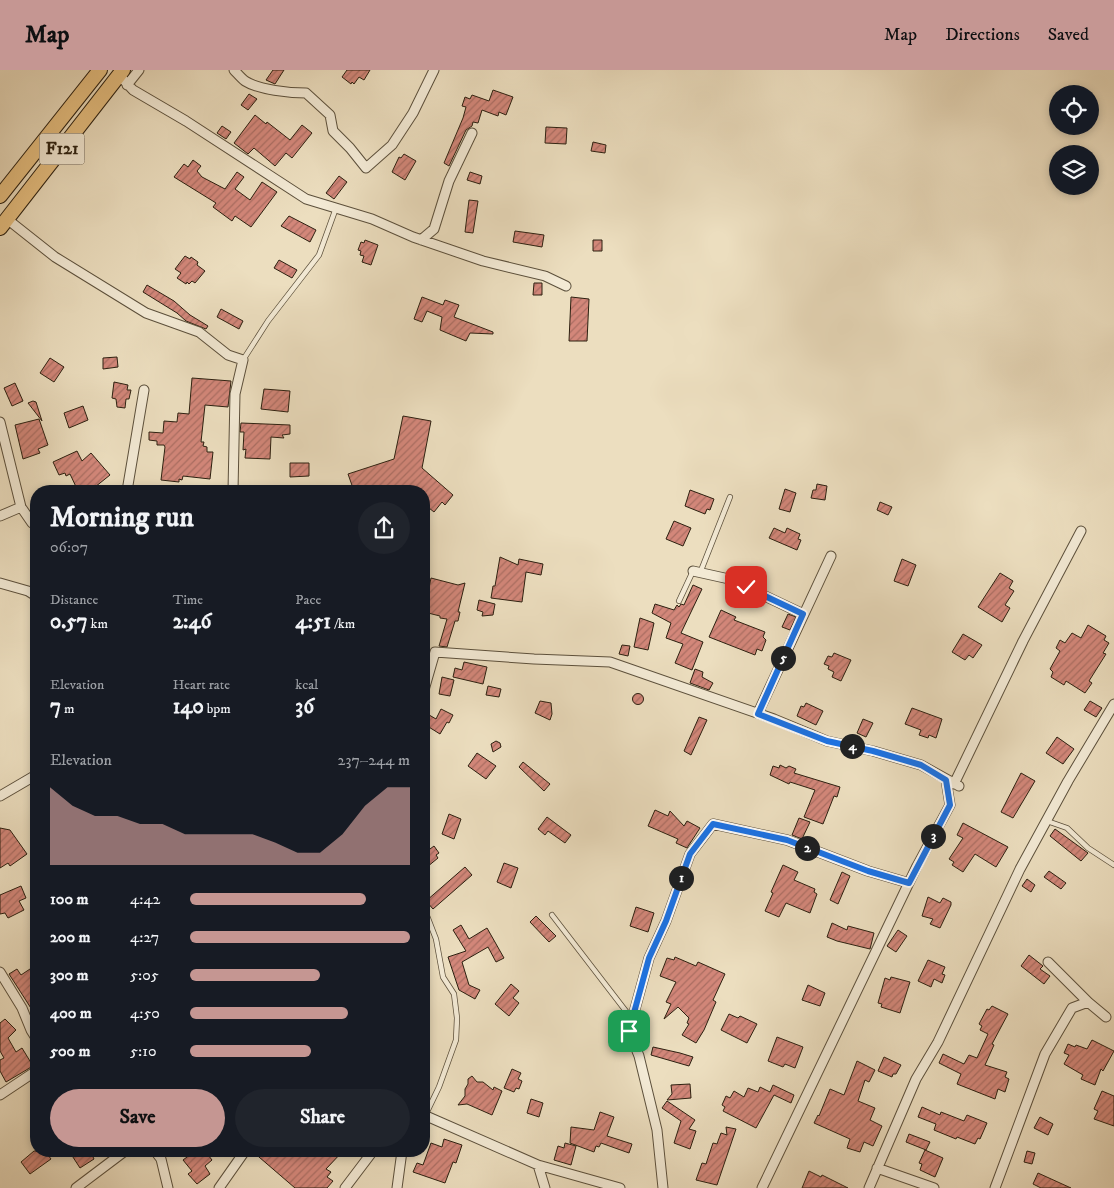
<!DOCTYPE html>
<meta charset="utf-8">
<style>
body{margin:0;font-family:"IM FELL DW Pica",serif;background:#20242c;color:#f1f3f6;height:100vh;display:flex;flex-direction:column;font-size:19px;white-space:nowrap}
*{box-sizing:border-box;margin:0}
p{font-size:16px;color:#9ea1a6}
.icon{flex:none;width:28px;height:28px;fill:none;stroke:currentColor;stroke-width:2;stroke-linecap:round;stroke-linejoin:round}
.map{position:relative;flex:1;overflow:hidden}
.drawer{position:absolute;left:30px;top:415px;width:400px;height:672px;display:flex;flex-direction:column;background:#171b24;border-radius:20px;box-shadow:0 2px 8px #0003}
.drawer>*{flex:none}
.fabs{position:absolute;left:1049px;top:15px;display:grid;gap:10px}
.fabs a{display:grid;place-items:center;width:50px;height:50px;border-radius:50%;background:#171b24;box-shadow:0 2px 8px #0003;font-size:25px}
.pin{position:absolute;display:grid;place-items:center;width:42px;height:42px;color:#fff;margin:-21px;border-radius:10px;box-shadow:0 2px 8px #0006}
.km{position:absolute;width:25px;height:25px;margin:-12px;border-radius:50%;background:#222;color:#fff;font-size:14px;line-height:25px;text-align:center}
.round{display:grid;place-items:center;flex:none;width:52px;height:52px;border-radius:26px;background:#20242c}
.overview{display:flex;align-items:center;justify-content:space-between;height:85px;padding:0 20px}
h1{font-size:28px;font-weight:700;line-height:38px}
.figures{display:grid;grid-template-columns:repeat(3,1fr);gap:8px;height:85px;padding:5px 20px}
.figures div{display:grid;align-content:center}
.figures b{font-size:21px;font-weight:700}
.figures small{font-size:14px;font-weight:400}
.figures p{font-size:14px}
.chart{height:140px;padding:10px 20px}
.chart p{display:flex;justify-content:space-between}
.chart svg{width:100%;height:90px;margin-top:5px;fill:#c59692;opacity:.7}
.cta{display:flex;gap:10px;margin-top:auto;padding:10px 20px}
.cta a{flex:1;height:58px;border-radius:30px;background:#c59692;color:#111;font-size:20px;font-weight:700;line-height:58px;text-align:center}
.cta a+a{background:#20242c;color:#f1f3f6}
ul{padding:0 20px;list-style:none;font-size:16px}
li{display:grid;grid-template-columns:80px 60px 1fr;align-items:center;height:38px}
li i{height:12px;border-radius:6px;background:#c59692}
header{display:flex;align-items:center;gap:30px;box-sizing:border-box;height:70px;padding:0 25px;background:#c59692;color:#111}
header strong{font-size:24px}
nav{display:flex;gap:28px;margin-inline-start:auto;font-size:18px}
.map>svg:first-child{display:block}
.building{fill:url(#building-hatch);stroke:#2c2010}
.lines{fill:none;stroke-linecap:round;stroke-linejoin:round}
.service-casing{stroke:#5c503c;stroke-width:6}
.minor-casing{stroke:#5c503c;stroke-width:11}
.primary-casing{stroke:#2c2010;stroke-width:16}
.service{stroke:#f3ead5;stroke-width:4.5}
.minor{stroke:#f3ead5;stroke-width:9}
.primary{stroke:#e6bf80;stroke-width:14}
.route-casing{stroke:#fff;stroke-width:10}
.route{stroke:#1a73e8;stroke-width:6}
.labels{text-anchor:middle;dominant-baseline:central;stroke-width:4.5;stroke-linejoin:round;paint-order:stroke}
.shield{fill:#f3ead5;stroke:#685d4b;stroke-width:1}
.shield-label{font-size:18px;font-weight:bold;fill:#2c2010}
</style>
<header>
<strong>Map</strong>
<nav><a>Map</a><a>Directions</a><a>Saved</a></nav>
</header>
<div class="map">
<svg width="1114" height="1118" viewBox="0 0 1114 1118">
<defs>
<pattern id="building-hatch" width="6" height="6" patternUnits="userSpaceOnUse" patternTransform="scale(1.25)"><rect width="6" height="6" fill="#d3877a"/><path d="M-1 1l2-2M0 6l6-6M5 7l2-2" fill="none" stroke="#ab6e63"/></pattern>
</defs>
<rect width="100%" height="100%" fill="#ecdebf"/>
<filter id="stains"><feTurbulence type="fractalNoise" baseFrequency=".004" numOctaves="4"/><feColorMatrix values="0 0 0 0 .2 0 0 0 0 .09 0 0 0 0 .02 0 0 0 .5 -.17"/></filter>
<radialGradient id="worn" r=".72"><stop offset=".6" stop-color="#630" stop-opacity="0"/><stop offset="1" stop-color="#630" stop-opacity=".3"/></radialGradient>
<path class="building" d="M273 0H284L275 14 266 10Z
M347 0H370L364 10 359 7 354 14 352 12 351 14 342 7Z
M493 20 513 27 506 45 499 42 498 46 482 40 478 53 473 52 472 56 466 60 449 96 444 93 463 48 466 37 462 36 465 27 470 29 472 25 489 31Z
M249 24 257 29 248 40 241 35Z
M255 45 266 54 267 52 290 70 302 55 312 63 292 88 286 83 275 96 254 78 248 84 234 73Z
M222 56 231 62 226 69 217 63Z
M546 57 567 58 566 74 545 73Z
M593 72 606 75 605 83 591 81Z
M404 84 416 91 405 110 392 102 399 87 401 88Z
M193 90 201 96 197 101 202 107 225 119 237 102 244 107 235 119 250 130 262 112 277 122 251 157 235 146 232 151 213 137 216 133 174 107 184 94 188 97Z
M470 102 482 106 480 114 467 110Z
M339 106 347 112 334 129 326 123Z
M469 130 478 131 473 163 465 162Z
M289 146 316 160 310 172 281 156Z
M515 161 544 165 542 177 513 172Z
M365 170 378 175 371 195 362 192 364 186 360 185 361 181 358 180 361 172 364 173Z
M593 170H602V181H593Z
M185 186 190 189 191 187 198 192 197 195 205 201 195 213 192 211 189 214 187 212 186 214 177 208 181 203 175 199Z
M279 190 297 200 292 208 274 198Z
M534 213H542V225H533Z
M147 215 174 231 190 245 208 256 206 259 186 251 177 243 143 222Z
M422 227 443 235 445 230 459 235 454 247 493 262V264L470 263 466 271 440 260 442 247 427 241 422 252 414 249Z
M571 227 589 229 587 271H569Z
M221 239 243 251 239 259 217 247Z
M117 287 118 297 103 299V288Z
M50 288 64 297 54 312 40 303Z
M192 308 231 311 228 337 205 335 201 372H204L203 376 207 377V382H213L210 409 183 406 182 410 179 409V412L161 410 165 377 164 375H157V371L149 370V362L163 363 164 351 177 352 178 343 189 344Z
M114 312 128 315 127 320H131L129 329H126L125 338 117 337 116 329 112 328Z
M15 313 23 331 12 336 4 318Z
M264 319 290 321 288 342 261 339Z
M33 331 36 332 42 351 28 333Z
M83 336 88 350 69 358 64 343Z
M403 346 431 351 422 398 453 425 445 435 442 432 434 442 424 434V421H410L405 417 391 421H354L348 404 394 389Z
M39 349 48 375 38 379 40 383 23 389 15 355Z
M241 353 290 355V364L282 365 284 368 271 367 270 389 245 388 246 379 243 380 244 362H240Z
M77 381 82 391 91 383 110 405 95 417 96 419 90 421H78L70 404 66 406 65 403 59 405 53 392Z
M290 393H309V406L290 407Z
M817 414 827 416 825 430 811 428 813 420H816Z
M785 419 796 423 790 442 779 439Z
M690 420 714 429 710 440 707 439 705 444 685 436Z
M880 432 892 437 888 445 877 440Z
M674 451 691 458 683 476 666 469Z
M774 458 785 463 787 458 800 464 798 469 801 470 797 480 769 468Z
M500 487 518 495 519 489 543 494 541 505 526 502 522 532 491 528 493 516H495Z
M902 489 916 495 908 516 894 511Z
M1000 503 1013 511 1009 518 1014 521 1005 535 1010 538 1002 552 978 537Z
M431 508 458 515 465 513 458 542H460L458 551H455L447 577 439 576 447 549 440 548V546L424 542Z
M693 515 702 519 681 563 703 572 692 600 675 593 683 574 666 568 671 553 652 543 655 534 674 540 677 535 679 537 681 534 684 535Z
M479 530 495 534 493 545 482 546 483 542 477 540Z
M721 540 736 547 734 550 765 562 763 567 766 570 762 581 757 579 755 585 709 567Z
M788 544 796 547 790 560 782 557Z
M640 548 654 553 648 580 634 577Z
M1088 555 1106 566 1104 570 1109 573 1103 583 1106 584 1089 611 1092 613 1085 623 1066 611 1064 615 1051 607 1053 602 1050 599 1060 581 1056 578 1060 570 1065 573 1072 563 1081 568Z
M963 564 982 575 973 588 969 585 965 590 952 582Z
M622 575 630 576 628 586 619 584Z
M834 583 851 590 841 611 832 607 834 602 828 599 829 596 824 594 828 586 832 587Z
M464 592 487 597 483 614 453 607 455 598 462 600Z
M695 599 703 602 702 607 713 613 709 620 690 613Z
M442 607 454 610 450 626 439 624Z
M488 616 501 619 499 627 486 625Z
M632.5 629a5.5 5.5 0 1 1 11 0a5.5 5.5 0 1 1-11 0Z
M540 631 551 633 552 644 550 650 535 643Z
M1090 631 1102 638 1096 647 1084 640Z
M806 633 823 641 816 655 797 646 801 636 804 637Z
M912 638 942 649 936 668 929 665 928 668 919 665 921 660 905 654Z
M441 639 453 645 449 653 447 652 440 664 424 654V642L436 649Z
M699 647 707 650 691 685 684 681Z
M863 649 873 653 866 667 857 663Z
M1057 667 1074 679 1063 694 1046 683Z
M496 671 500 673 501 677 493 682 491 674Z
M477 683 496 696 486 709 468 696Z
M523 692 550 714 544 721 519 697Z
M780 695 786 698 789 696 796 699 794 703 840 717 837 727 834 726 823 754 804 747 815 720 790 712 789 714 770 705 773 696 779 698Z
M1021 703 1035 711 1013 748 1001 742Z
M655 740 668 746 670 741 684 756 687 751 700 758 687 778 676 773 678 769 648 756Z
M449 744 461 749 454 769 442 764Z
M547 747 571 765 565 773 548 761 545 765 538 759Z
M799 748 810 752 802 769 792 765Z
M963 753 1008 777 996 797 975 784 963 802 952 795 954 792 949 789 963 768 957 765Z
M0 758 10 760 27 784 10 796 8 793 0 798Z
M1055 759 1088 783 1081 791 1050 766Z
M424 771 430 779 434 776 439 783 436 785 438 788 427 797 424 793Z
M504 793 518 798 511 818 497 812Z
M783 795 798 802 794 810 815 819 814 822 817 824 810 843 786 833 779 847 765 841 773 823 771 822Z
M465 797 472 805 433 839 426 831Z
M1049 801 1066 813 1061 819 1044 807Z
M842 802 850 806 838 834 830 830Z
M1027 809 1035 815 1031 822 1022 816Z
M21 816 26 828 19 831 24 840 8 848 5 843 0 844V825Z
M928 827 940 833 943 828 951 832V835L940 858 930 854 933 849 922 846Z
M636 837 654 843 648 862 630 856Z
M536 846 556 866 549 872 530 852Z
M832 853 847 860 848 856 874 863 870 879 837 871 827 867Z
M461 855 469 869 487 858 504 888 496 892 488 877 462 892 469 915 480 920 475 929 459 920 448 887 466 881 453 860Z
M898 860 907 866 896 882 887 876Z
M1029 885 1043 896 1040 899 1050 906 1044 914 1021 896Z
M675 887 696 896 698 892 725 904 713 930 716 932 704 960 696 973 682 965 689 954 687 953 689 948 678 937 664 949 671 934 666 932 676 912 660 906 667 888 674 890Z
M928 890 945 897 942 904 945 905 942 913 934 909 931 917 918 911Z
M36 895V946L9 904 17 899 21 905Z
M891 907 910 912 900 943 881 937 882 934 878 933 885 908 890 910Z
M511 914 519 921 513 928 519 933 509 946 495 934Z
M808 915 825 923 820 936 802 930Z
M992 936 1008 944 992 974 994 975 985 995 1007 1002 1005 1007 1009 1009 1005 1022 998 1019 995 1029 957 1014 961 1004 939 993 943 984 964 994 969 985 977 988 988 964 980 960 982 956 979 954 987 939 989 940Z
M729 944 738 948 740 946 757 954 747 973 721 960Z
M5 949 16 960 8 968 16 982 22 978 33 996 6 1012 0 1001V990L4 988 0 981V953Z
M777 967 803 977 795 998 785 994 783 997 768 991Z
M1092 970 1114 981 1103 1001 1101 999 1095 1015 1081 1009 1083 1005 1064 994 1069 985 1064 983 1068 974 1075 977 1076 975 1087 979Z
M653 977 680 983 693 987 689 996 651 985Z
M884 987 901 995 896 1004H893L892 1007 878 1001Z
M857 991 875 1000 869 1012 865 1010 858 1031 875 1038 870 1050 882 1056 873 1076 864 1072 860 1082 847 1078 850 1069 814 1053 818 1045 819 1046 830 1019 844 1025Z
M512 999 521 1003 518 1009 522 1011 519 1019 516 1018 514 1022 504 1018Z
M472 1006 477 1012H483L493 1020 494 1017 502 1021 492 1045 467 1034 458 1035 465 1026V1019L468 1014V1009Z
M690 1014 691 1028 667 1030 672 1024 671 1015Z
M773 1015 794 1025 791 1033 774 1025 756 1058 723 1041 725 1037 722 1035 726 1026 730 1028 734 1021 744 1027 748 1018 758 1022 760 1017 770 1022Z
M1102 1021 1114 1026V1056L1094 1049 1098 1041 1094 1039Z
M531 1029 543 1033 539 1047 527 1043Z
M667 1031 695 1050 689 1059 696 1061 690 1079 674 1073 681 1051 662 1038Z
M922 1037 940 1045 941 1042 964 1051 967 1045 987 1053 980 1069 978 1068 975 1074 957 1067 956 1069 934 1060 936 1054 918 1047Z
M600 1042 614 1047 607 1066 632 1074 629 1083 601 1073 599 1077 596 1076 594 1082 570 1073 571 1057 594 1060Z
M1040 1047 1053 1054 1048 1065 1034 1058Z
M726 1057 736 1059 717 1115 696 1110 702 1093 706 1094 713 1073 717 1074 721 1063 727 1065Z
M909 1064 930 1072 926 1080 906 1072Z
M444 1069 462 1075 456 1093 453 1092 445 1113 413 1102 417 1093 423 1095 431 1073 442 1077Z
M565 1073 576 1076 571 1095 554 1090 558 1076 564 1078Z
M925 1080 943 1088 935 1107 920 1100 922 1094 919 1093Z
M34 1081H45L51 1089 30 1104 21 1092Z
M69 1081H102L93 1087 94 1089 80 1098Z
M195 1081H205L212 1090 205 1096 210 1104 197 1114 188 1104 192 1101 183 1090Z
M252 1081H343L326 1099 331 1102 327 1107 333 1111 327 1118H295Z
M1027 1081 1035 1083 1032 1094 1024 1092Z
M809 1101 821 1107 822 1105 848 1118H802Z
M1038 1103 1071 1118H1041L1033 1114Z"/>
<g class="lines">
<g class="service-casing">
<path id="service" d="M243 290 268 251 319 185 336 138
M700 503 730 427
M679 531 693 501
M739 532 746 517
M1047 751 1067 758 1088 778 1114 795
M424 838 436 869 443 907 454 924 457 948 456 970 439 1017 425 1046
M552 845 632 949"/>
</g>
<g class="minor-casing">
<path id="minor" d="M234 0C237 3 241 8 245 11 259 20 290 23 306 23L330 45 333 61 350 78 366 98 392 75 413 43 434 0
M119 5 133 20 186 51 306 129 372 149 413 167 483 191 545 206 566 216
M127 15 139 0
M7 149 55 187 146 243 199 262 228 285 243 290 235 324 233 421
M421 170 434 159 449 111 472 63
M0 352 21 437
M127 421 144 320
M0 446 21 437 32 453
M693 501 729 509 803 544
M0 513 28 521 36 526
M424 620 435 582 534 589 610 592 774 649 827 671 873 681 921 695 959 716
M758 643 831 486
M954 714 1023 571 1081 461
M0 726 36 705
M1048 892 1088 932
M0 902 22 938 31 960 36 968
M0 1025 36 1001
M424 1045 538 1095 620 1118
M155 1081 161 1089 168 1118
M538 1095 545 1118
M877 1098 934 1118
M76 1118 125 1081
M219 1118 245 1081
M345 1118 373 1081
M397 1118 402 1081
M663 1118 657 1060 639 986 629 961 649 888 666 851 690 784 713 754 787 770 868 801 909 813
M762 1118 917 796 950 735 946 710
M869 1118 916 1009 938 972 1020 799 1068 711 1114 634
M995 1118 1045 984 1072 938 1088 932 1106 947"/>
</g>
<g class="primary-casing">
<path id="primary" d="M0 126 100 0
M0 158 123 0"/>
</g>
<use href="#service" class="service"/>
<use href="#minor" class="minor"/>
<use href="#primary" class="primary"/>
</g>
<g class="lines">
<g class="route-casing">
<path id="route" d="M629 961 649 888 666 851 690 784 713 754 787 770 868 801 909 813 950 735 946 710 921 695 873 681 827 671 758 644 803 544 746 517"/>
</g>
<use href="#route" class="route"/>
</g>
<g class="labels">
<rect class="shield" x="39.5" y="63.5" width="45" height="31" rx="4"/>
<g class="shield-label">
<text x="62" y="79">F121</text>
</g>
</g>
<rect width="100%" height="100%" filter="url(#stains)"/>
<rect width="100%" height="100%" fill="url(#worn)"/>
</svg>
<div class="fabs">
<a><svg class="icon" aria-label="locate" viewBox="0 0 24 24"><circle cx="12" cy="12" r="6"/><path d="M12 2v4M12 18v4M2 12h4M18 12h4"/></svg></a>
<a><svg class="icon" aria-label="layers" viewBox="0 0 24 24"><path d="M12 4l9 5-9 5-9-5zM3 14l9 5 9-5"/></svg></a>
</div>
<div class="pin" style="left:629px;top:961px;background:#1e9e55"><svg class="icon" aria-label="arrive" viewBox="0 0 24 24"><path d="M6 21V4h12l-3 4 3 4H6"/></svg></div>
<div class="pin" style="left:746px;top:517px;background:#d93025"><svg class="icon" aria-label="check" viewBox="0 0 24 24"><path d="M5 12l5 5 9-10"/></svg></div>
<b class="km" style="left:681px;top:808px">1</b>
<b class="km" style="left:807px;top:778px">2</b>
<b class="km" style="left:933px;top:766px">3</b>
<b class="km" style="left:852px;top:676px">4</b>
<b class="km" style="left:783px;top:588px">5</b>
<section class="drawer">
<div class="overview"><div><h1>Morning run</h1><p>06:07</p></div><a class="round"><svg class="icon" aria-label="share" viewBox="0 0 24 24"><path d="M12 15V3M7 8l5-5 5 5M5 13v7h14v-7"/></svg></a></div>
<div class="figures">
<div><p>Distance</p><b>0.57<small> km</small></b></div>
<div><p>Time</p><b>2:46</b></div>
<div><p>Pace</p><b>4:51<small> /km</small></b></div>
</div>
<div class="figures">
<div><p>Elevation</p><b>7<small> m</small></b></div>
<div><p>Heart rate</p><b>140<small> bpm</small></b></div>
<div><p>kcal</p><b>36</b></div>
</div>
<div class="chart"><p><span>Elevation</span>237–244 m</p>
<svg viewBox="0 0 160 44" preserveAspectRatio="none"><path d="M0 44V6L10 15L20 20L30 20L40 24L50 24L60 29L70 29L80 29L90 29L100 33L110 38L120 38L130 29L140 15L150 6L160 6V44z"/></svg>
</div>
<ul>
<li><b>100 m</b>4:42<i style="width:80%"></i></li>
<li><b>200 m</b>4:27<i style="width:100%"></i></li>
<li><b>300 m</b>5:05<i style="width:59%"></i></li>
<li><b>400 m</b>4:50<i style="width:72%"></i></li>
<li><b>500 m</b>5:10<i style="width:55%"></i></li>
</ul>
<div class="cta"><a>Save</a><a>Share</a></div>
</section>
</div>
